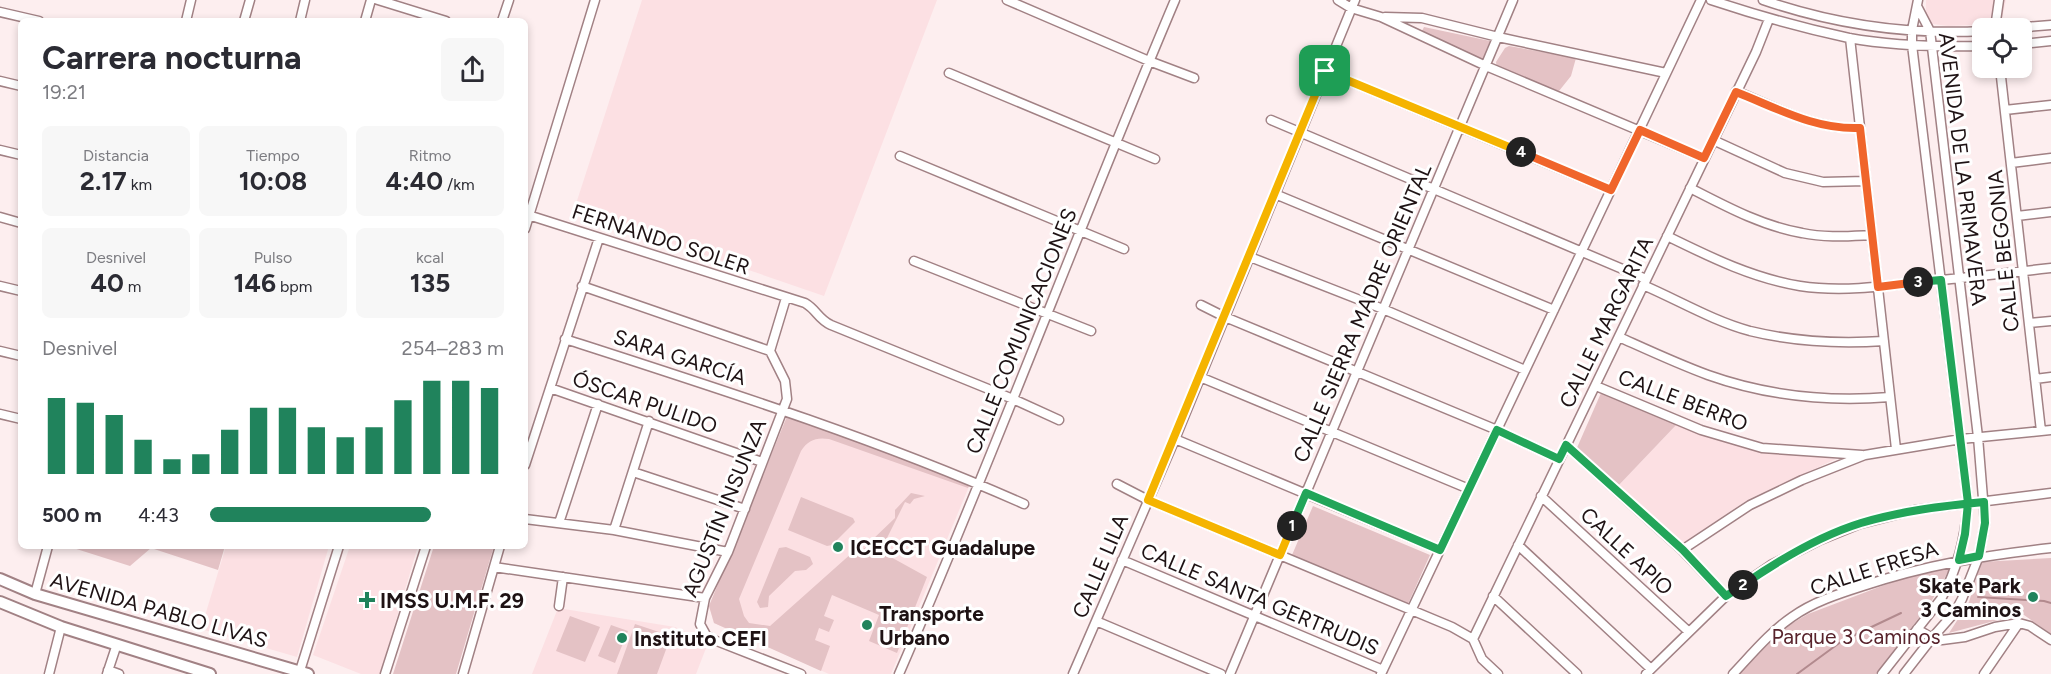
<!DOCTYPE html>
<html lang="es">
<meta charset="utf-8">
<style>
body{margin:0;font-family:Figtree,sans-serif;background:#f7f7f7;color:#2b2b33;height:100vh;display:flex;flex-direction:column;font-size:22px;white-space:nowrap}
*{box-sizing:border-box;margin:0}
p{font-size:20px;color:#7c7c81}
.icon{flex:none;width:33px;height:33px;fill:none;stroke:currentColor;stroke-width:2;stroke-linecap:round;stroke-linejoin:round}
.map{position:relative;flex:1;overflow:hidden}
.sheet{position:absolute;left:18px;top:18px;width:510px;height:531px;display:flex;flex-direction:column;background:#fff;border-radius:9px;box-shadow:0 3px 9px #0003}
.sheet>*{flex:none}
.controls{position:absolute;left:1972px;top:18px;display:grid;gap:12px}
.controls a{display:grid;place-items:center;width:60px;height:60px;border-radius:9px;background:#fff;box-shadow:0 3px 9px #0003;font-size:30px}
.pin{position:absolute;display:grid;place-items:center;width:51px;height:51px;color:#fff;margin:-26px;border-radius:12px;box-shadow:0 3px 9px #0006}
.km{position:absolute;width:30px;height:30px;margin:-15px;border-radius:50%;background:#222;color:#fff;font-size:16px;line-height:30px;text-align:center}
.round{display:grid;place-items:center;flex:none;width:63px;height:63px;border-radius:9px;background:#f7f7f7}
.overview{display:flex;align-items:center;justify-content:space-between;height:102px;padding:0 24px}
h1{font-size:33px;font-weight:700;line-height:45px}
.stats{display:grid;grid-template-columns:repeat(3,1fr);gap:9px;height:102px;padding:6px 24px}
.stats div{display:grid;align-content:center;border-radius:9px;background:#f7f7f7;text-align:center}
.stats b{font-size:26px;font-weight:700}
.stats small{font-size:16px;font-weight:400}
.stats p{font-size:16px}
.chart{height:168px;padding:12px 24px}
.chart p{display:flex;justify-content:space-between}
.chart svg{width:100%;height:108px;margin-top:6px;stroke:#20835c;stroke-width:6}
ul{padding:0 24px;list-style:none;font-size:20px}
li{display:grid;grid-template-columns:96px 72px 1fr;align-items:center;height:45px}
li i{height:15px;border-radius:8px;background:#20835c}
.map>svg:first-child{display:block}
.built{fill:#fce0e3}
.green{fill:#e4c2c5}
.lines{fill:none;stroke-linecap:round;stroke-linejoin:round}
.stream{stroke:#b28a8e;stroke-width:2}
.minor-casing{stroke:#a18184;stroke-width:11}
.major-casing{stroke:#a18184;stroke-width:14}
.minor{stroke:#fff;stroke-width:8}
.major{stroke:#fff;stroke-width:10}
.split-1-casing{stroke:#fff;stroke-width:12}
.split-2-casing{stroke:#fff;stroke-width:12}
.split-3-casing{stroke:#fff;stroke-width:12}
.split-4-casing{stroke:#fff;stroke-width:12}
.split-5-casing{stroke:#fff;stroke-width:12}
.split-1{stroke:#f5b400;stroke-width:8}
.split-2{stroke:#22a559;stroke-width:8}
.split-3{stroke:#22a559;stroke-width:8}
.split-4{stroke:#f0652b;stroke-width:8}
.split-5{stroke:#f5b400;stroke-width:8}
.poi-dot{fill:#20835c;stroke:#fff;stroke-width:2}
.labels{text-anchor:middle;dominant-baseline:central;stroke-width:6;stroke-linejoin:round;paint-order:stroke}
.street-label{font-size:21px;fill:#1e1214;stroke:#fff}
.poi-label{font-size:21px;font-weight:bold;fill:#1e1214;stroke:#fff;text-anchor:start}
.park-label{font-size:21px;fill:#58232c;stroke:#fff}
</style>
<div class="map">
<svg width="2051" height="674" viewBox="0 0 2051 674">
<rect width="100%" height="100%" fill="#fdeeef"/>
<path class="built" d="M642 0H937L824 296 574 210Z
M1926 0H2006L2001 24 1948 26 1926 23Z
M788 414 970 484 891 674H829L714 623 709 606Z
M1678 423 1769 452 1836 459 1749 499 1683 543 1618 486Z
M226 546H329L297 657 201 629Z
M350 546H418L380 674H361L313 655Z
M558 608 675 627 708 643 696 674H532Z"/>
<path class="green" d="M1424 27 1495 42 1484 63 1420 35Z
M1509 46 1576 58 1571 76 1559 91 1499 71 1497 69 1496 62 1505 48Z
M1601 393 1631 403 1678 423 1618 486 1576 450Z
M788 414 970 484 968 488 829 439C816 437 808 440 801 451L739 599 744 616 749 623 770 626 853 552 862 550 869 545 927 577 897 653 869 641 879 615 832 595 824 616 834 620 829 632 819 628 815 640 830 646 821 671 714 623 709 606Z
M911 493 925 496 914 499 910 504 905 502 882 548 871 541 895 518V510Z
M801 497 853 518 855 522 832 545 827 546 788 530Z
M1313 506 1430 555 1408 604 1292 555Z
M67 546H225L218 570 151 548 130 566Z
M434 546H494L456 674H393Z
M786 547 810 557 813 564 806 570 795 571 769 596 768 607 760 608 757 602 779 548Z
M2051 558V634L2024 615 2013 616 1949 633 1969 602 1981 562Z
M1943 569 1949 570 1931 602 1876 674H1739L1784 628 1808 614 1895 581 1929 571Z
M570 616 600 627 585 662 556 651Z
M635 624 671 636 657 674H617Z
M611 625 628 631 615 663 598 656Z"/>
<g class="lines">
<path class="stream" d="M1978 597 2044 601 2051 603
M1797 674 1842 641 1901 613"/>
<g class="minor-casing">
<path id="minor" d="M378 0 446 21
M1007 0 1149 61 1194 78
M1338 0 1351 8 1381 17 1486 66 1704 158
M1711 0C1756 15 1802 28 1849 38 1893 46 1938 47 1983 46
M1763 0C1833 24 1909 35 1983 31
M0 12 39 21
M1385 17 1422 18 1498 37 1666 73
M186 21 191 0
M244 21 250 0
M300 21 305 0
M365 21 371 0
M502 21 509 0
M1995 28 1999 0
M2014 28 2051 25
M1850 38 1896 449
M2022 44 2051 41
M2000 68 2041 431
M1325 71 1611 190
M949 73 1155 159
M0 81 21 86
M1736 91C1777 108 1815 130 1860 128
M2005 110 2051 105
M1271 120 1646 279
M1713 140 1785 173 1823 182 1866 181
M0 150 21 155
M900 156 1124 249
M2011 163 2051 158
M1690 188C1725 206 1762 226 1802 233 1825 238 1849 236 1872 235
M1275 194 1554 310
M525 214 805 303C817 310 818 319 831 325L1013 399 1059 420
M2017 216 2051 212
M0 217 21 223
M525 229 595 0
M1667 236C1710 257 1752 278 1800 286 1839 292 1879 287 1919 282 1963 278 2007 273 2051 268
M1250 257 1383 309 1525 370
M914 261 1091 331
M1643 285C1678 300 1713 321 1750 331 1795 342 1838 344 1884 341
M0 286 21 291
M582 286 770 351
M786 298 770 351 785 381 787 399 728 552 705 598 700 624 706 635 714 640 801 674
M1201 305 1225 317 1497 430 1559 459
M2029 323 2051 321
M1619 337C1648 350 1678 364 1708 375 1767 396 1828 402 1890 397
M565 339C720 389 875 438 1024 504
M0 351 21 356
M1200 377 1469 489
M2035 379 2051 377
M1596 386 1701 430 1762 448 1862 455
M550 388 762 462
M0 414 21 419
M1175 439 1440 550
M1566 445 1682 550 1726 596
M525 465 599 238
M633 472 745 509
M1117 484 1148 500 1452 627 1473 639 1482 659 1498 674
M1541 496 1689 632
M525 519 614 530 728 552
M559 523 598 404
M614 530 649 421
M1518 545 1651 669
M1682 550 1750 505 1802 480 1865 455 1961 439 2051 430
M1122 560 1383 670
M494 567 705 598
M35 594 48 546
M1493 596 1577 674
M559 606 563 577
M1096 621 1221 674
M1917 629 1932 638 1942 640 1965 637 1995 627 2019 623 2030 626 2051 640
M1473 639 1756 52 1769 19
M108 670 119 674
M49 674 61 627
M107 674 117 644
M299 674 339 546
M385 674 426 546
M463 674 500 546
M899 674C996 451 1080 224 1175 0
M1073 674 1175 439 1355 0
M1230 674 1513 0
M1381 674 1701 0
M1646 674 1726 596 1771 565 1818 541 1860 524 1915 510 2051 493
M1733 674C1751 655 1770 632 1792 617 1813 602 1838 594 1863 586 1925 565 1987 555 2051 548
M1882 674 1941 599C1958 568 1965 538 1968 503L1912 45V30L1918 0
M1904 674 1932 638 1955 612 1962 599 1979 556 1985 523 1978 437 1932 47 1930 31 1917 6
M1984 674 2019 623"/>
</g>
<g class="major-casing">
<path id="major" d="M0 579 35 594 308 674
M0 602 61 627 210 674"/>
</g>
<use href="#minor" class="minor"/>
<use href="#major" class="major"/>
</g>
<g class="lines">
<g class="split-1-casing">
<path id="split-1" d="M1292 526 1280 555 1148 500 1325 71"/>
</g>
<g class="split-2-casing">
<path id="split-2" d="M1292 526 1306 493 1440 550 1497 430 1559 459 1566 445 1683 550 1726 596 1743 585"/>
</g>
<g class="split-3-casing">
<path id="split-3" d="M1743 585C1779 560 1819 536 1861 523 1901 511 1942 506 1984 502L1985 523 1979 556 1959 560 1965 534 1968 503 1941 280 1918 282"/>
</g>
<g class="split-4-casing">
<path id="split-4" d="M1521 152 1611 190 1640 130 1704 158 1736 92C1777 108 1815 130 1860 128L1878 287 1918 282"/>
</g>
<g class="split-5-casing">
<path id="split-5" d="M1325 71 1521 152"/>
</g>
<use href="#split-1" class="split-1"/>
<use href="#split-2" class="split-2"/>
<use href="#split-3" class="split-3"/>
<use href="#split-4" class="split-4"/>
<use href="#split-5" class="split-5"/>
</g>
<g class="poi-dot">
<circle cx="838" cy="547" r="6"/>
<circle cx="2033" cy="597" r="6"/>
<path d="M364 591h6v6h6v6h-6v6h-6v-6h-6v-6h6z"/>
<circle cx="867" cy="625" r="6"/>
<circle cx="622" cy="638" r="6"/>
</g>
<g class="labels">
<g class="street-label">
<text transform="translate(1963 169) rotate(83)">AVENIDA DE LA PRIMAVERA</text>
<text transform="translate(661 239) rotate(18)">FERNANDO SOLER</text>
<text transform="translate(2003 251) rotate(-96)">CALLE BEGONIA</text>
<text transform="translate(1362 313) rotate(-67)">CALLE SIERRA MADRE ORIENTAL</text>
<text transform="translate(1606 322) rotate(-64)">CALLE MARGARITA</text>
<text transform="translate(1021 331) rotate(-68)">CALLE COMUNICACIONES</text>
<text transform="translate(680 357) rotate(18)">SARA GARCÍA</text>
<text transform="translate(1683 400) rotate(21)">CALLE BERRO</text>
<text transform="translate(645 402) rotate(19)">ÓSCAR PULIDO</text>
<text transform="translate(724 508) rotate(-68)">AGUSTÍN INSUNZA</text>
<text transform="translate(1627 551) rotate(43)">CALLE APIO</text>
<text transform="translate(1100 566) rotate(-67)">CALLE LILA</text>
<text transform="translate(1874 568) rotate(-18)">CALLE FRESA</text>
<text transform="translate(1260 599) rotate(23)">CALLE SANTA GERTRUDIS</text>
<text transform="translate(159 610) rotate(16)">AVENIDA PABLO LIVAS</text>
</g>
<g class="poi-label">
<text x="850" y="547">ICECCT Guadalupe</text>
<text x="2021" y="585" text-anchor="end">Skate Park<tspan x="2021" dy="24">3 Caminos</tspan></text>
<text x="380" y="600">IMSS U.M.F. 29</text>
<text x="879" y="613">Transporte<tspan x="879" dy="24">Urbano</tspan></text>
<text x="634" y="638">Instituto CEFI</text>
</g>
<g class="park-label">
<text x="1856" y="636">Parque 3 Caminos</text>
</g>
</g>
</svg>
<div class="controls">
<a><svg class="icon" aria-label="locate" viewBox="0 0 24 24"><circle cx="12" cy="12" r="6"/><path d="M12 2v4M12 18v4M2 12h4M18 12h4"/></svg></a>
</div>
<div class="pin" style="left:1325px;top:71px;background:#1e9e55"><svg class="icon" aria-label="arrive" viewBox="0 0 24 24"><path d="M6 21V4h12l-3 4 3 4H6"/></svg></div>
<b class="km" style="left:1292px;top:526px">1</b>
<b class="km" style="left:1743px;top:585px">2</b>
<b class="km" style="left:1918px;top:282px">3</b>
<b class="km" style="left:1521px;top:152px">4</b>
<section class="sheet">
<div class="overview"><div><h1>Carrera nocturna</h1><p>19:21</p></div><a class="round"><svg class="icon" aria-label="share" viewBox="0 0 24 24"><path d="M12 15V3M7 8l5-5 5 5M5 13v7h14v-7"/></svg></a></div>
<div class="stats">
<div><p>Distancia</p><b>2.17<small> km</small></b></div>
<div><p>Tiempo</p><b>10:08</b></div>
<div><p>Ritmo</p><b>4:40<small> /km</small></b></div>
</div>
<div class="stats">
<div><p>Desnivel</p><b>40<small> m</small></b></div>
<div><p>Pulso</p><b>146<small> bpm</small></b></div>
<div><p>kcal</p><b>135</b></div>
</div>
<div class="chart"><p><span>Desnivel</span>254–283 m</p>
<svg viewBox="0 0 160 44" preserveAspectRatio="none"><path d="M5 44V13M15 44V15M25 44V20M35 44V30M45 44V38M55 44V36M65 44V26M75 44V17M85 44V17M95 44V25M105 44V29M115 44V25M125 44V14M135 44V6M145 44V6M155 44V9"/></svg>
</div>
<ul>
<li><b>500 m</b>4:43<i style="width:75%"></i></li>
</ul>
</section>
</div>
